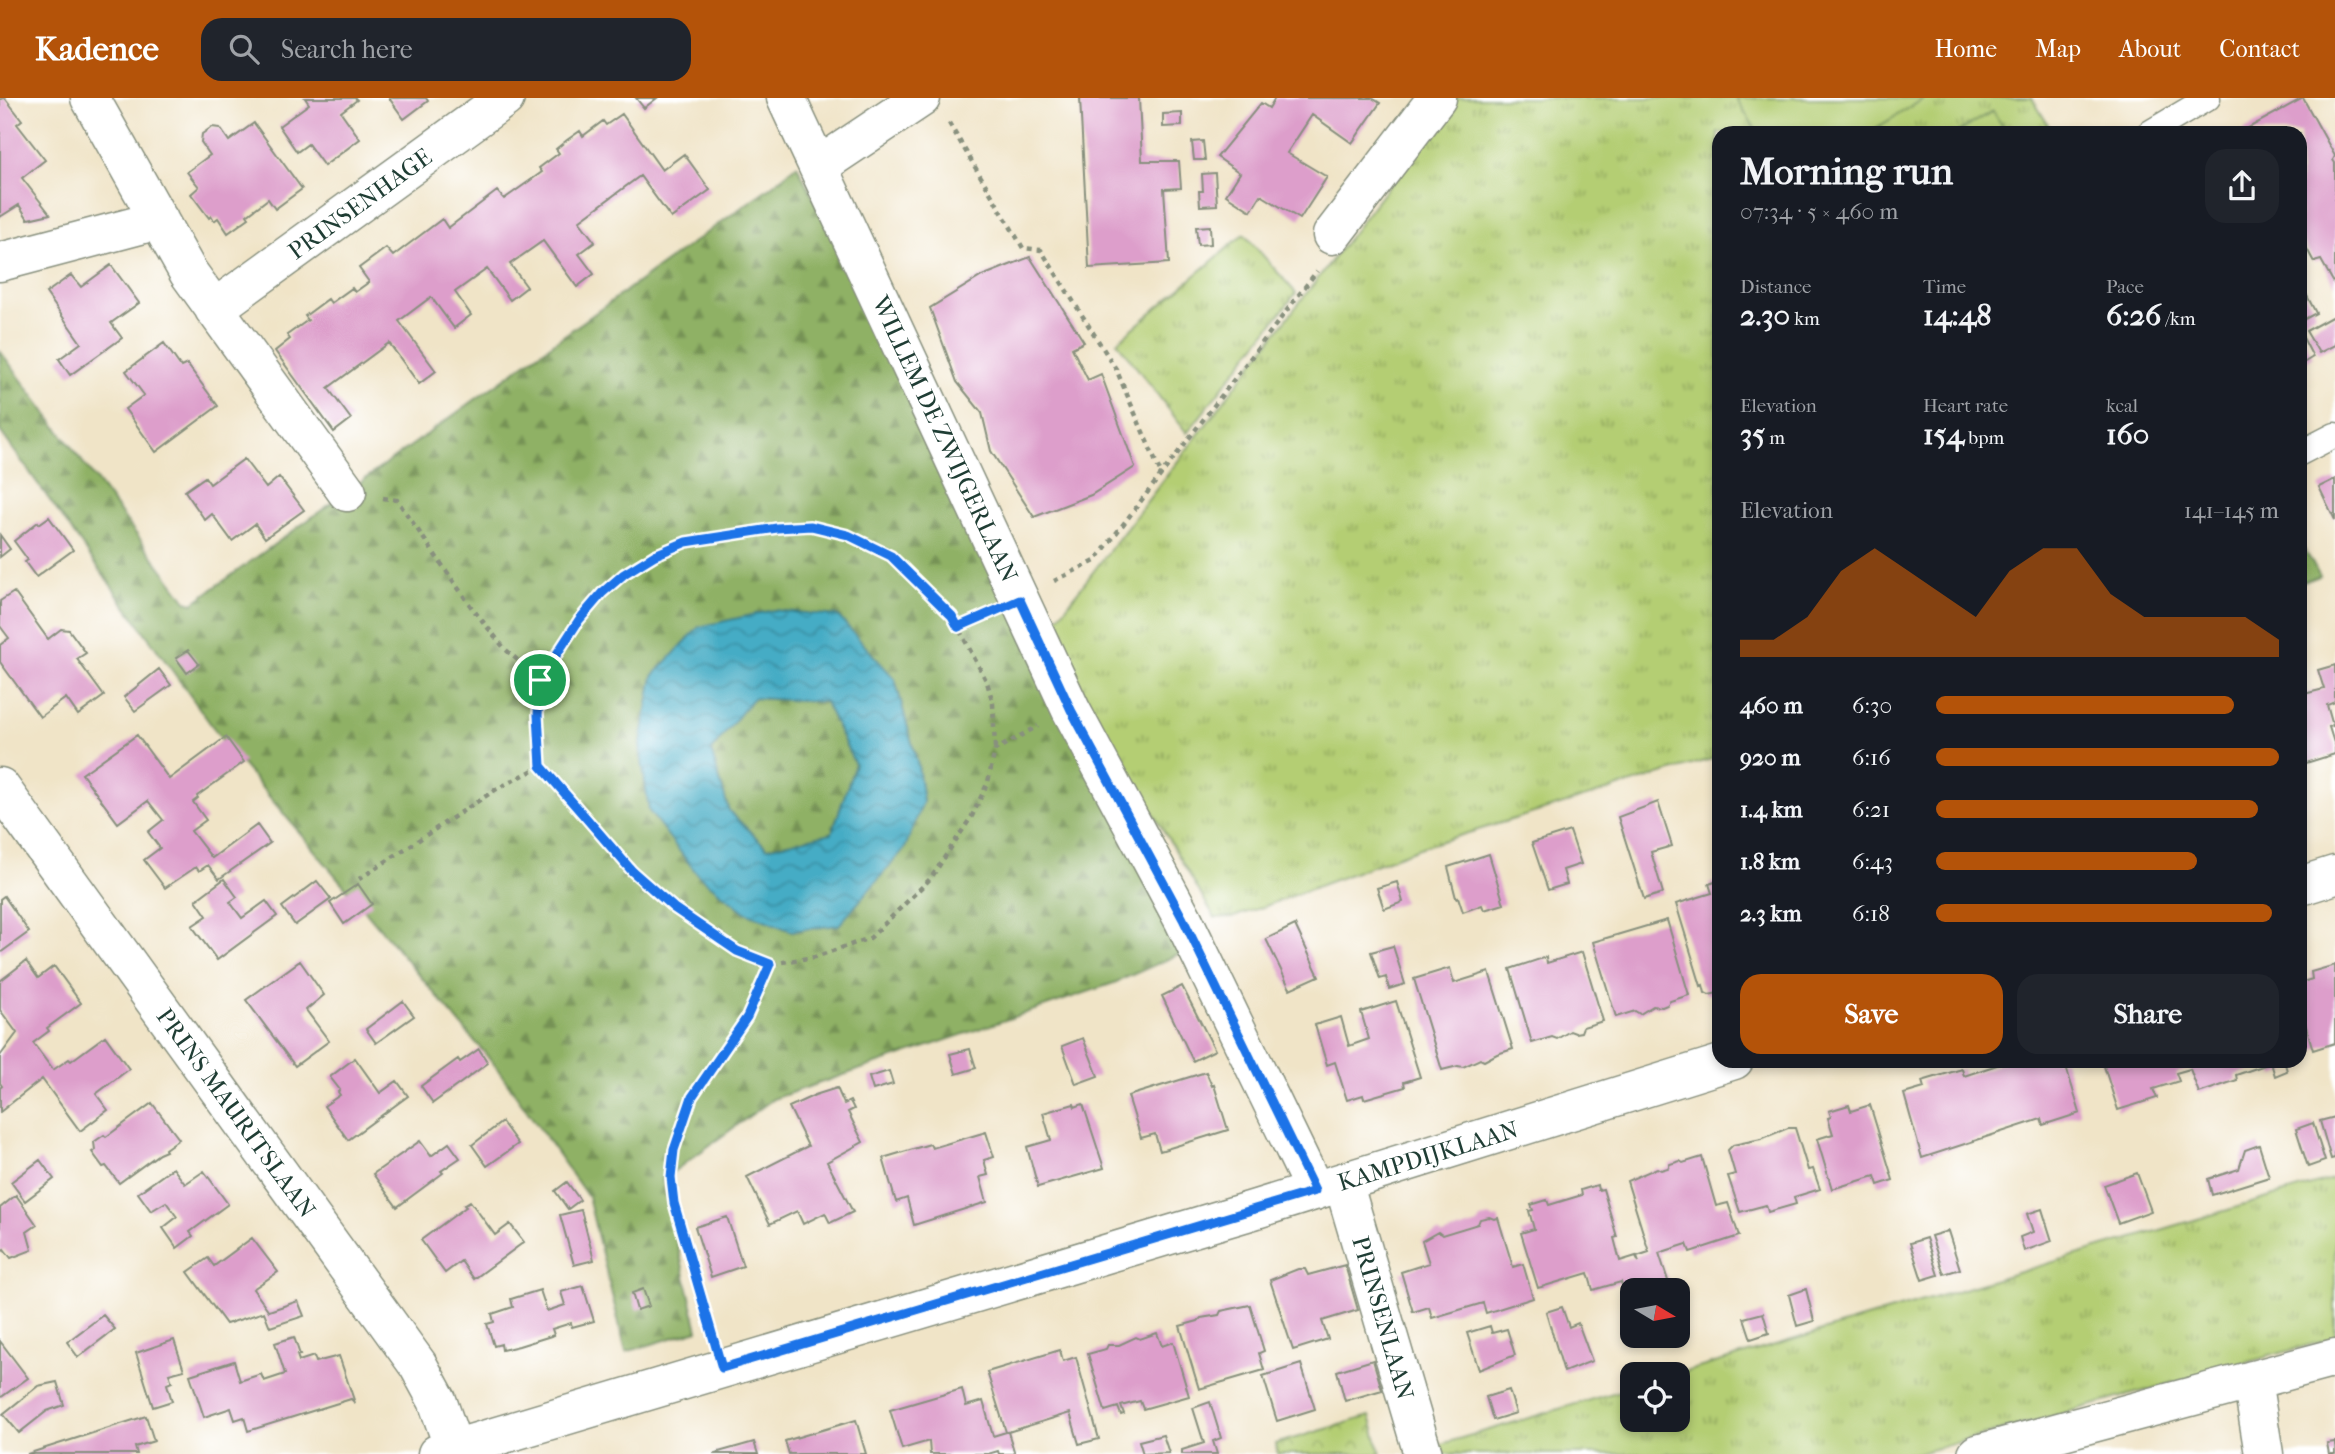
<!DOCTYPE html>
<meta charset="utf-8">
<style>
body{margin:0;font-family:"IM FELL French Canon",serif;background:#20242c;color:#f1f3f6;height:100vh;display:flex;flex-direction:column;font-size:26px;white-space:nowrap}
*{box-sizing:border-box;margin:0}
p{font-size:23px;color:#9ea1a6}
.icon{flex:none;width:38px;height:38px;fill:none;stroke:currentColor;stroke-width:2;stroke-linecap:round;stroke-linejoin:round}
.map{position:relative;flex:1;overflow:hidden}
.details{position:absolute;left:1712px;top:28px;width:595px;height:942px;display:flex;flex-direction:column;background:#171b24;border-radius:21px;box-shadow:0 4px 10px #0003}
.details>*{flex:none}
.needle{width:46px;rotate:100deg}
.buttons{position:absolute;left:1620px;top:1180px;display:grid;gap:14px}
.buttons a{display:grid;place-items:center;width:70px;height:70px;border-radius:14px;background:#171b24;box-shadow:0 4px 10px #0003;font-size:35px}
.pin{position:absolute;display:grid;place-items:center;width:60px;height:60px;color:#fff;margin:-30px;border:4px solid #fff;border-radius:50%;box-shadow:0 2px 7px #0007}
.round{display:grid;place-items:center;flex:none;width:74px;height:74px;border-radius:21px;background:#20242c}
.overview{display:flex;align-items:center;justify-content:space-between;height:119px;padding:0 28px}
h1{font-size:38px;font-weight:800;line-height:52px}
.figures{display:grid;grid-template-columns:repeat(3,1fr);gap:10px;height:119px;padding:7px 28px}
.figures div{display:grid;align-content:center}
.figures b{font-size:30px;font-weight:800}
.figures small{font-size:19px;font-weight:400}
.figures p{font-size:19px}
.chart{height:196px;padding:14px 28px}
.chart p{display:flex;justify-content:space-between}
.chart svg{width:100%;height:126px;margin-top:7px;fill:#b45309;opacity:.7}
.button{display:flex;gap:14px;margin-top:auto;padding:14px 28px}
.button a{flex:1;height:80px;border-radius:21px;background:#b45309;color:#fff;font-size:28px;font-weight:800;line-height:80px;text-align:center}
.button a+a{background:#20242c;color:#f1f3f6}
ul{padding:0 28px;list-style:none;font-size:23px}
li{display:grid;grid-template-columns:112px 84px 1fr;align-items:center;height:52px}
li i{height:18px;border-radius:9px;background:#b45309}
header{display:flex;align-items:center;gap:42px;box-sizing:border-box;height:98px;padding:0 35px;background:#b45309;color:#fff}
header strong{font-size:33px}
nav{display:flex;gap:38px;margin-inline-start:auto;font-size:24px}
.search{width:490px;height:63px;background:#20242c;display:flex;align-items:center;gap:18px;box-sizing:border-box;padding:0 24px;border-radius:21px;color:#9ea1a6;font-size:26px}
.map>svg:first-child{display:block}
.grass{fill:url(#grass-tufts);stroke:#6a8654;stroke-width:2}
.forest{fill:url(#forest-firs);stroke:#57774c;stroke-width:2;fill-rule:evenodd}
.park{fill:url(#park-crowns);stroke:#6a8654;stroke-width:2}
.pitch{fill:#b4ce73;stroke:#6a8654;stroke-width:2}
.water{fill:url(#water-waves);stroke:#32747c;stroke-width:2;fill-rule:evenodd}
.building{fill:#dd9ecb}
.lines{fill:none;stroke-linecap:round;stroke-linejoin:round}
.service-casing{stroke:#88907e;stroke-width:27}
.minor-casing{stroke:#88907e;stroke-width:41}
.path{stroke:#88907e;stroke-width:4.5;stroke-dasharray:5 5;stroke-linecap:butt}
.service{stroke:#fff;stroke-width:24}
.minor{stroke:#fff;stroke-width:38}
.route-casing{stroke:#fff;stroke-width:14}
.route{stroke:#1a73e8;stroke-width:9}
.labels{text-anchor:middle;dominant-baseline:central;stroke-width:6;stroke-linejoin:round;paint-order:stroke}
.street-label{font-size:24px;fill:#1f3d34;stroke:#fff}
</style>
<header>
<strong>Kadence</strong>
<div class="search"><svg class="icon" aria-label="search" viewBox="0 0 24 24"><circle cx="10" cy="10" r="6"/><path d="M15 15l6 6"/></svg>Search here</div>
<nav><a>Home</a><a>Map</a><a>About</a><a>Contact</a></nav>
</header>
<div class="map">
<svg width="2335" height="1356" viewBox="0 0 2335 1356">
<defs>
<pattern id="grass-tufts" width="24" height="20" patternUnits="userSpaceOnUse" patternTransform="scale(1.75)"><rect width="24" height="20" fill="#b4ce73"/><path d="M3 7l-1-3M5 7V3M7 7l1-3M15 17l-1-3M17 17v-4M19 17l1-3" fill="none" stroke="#92a85f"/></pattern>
<pattern id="forest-firs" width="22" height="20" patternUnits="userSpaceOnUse" patternTransform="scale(1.75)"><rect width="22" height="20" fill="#8fb165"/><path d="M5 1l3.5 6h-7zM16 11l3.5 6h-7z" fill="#749154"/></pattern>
<pattern id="park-crowns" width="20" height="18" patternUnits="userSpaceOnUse" patternTransform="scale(1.75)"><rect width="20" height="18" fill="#b4ce73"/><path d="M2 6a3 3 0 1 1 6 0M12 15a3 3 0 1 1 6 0" fill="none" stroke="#92a85f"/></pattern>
<pattern id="water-waves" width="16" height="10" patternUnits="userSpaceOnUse" patternTransform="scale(1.75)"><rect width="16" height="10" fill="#45acc5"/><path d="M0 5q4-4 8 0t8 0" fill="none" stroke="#398da1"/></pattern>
</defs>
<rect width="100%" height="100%" fill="#fff"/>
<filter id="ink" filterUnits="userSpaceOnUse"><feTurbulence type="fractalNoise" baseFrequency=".0143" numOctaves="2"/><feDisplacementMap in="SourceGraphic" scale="14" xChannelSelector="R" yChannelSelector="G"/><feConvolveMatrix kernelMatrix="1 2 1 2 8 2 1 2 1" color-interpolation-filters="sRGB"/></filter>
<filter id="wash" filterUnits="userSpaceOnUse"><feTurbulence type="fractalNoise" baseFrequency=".00686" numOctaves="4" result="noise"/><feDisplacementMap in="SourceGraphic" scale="28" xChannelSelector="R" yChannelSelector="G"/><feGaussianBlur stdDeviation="1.57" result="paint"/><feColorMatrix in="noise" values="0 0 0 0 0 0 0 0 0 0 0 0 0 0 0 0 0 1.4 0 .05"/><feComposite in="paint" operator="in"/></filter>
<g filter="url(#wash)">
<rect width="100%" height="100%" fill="#f0e4c7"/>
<path class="grass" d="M1456 0H1736L1758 35H1718V659L1422 749 1260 810 1233 819 1215 820 1047 534Z
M1925 0H2032L2053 35H2006L1992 13 1956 35H1868Z
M1244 136 1296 195 1187 335 1117 244Z
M2335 1080V1240L1916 1356H1440L1438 1347 1633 1289V1321H1678V1276Z"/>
<path class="forest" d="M797 67 1186 853 1114 885 773 1001 662 1082 698 1232 626 1254 588 1099 494 966 225 646 0 333V253L186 503 193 505 770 89ZM700 529 895 581 918 668 923 703 791 833 746 814 698 777Z
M2300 444 2320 478 2300 485Z
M753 600 825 604 855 666 832 735 767 750 729 713 711 653Z"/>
<path class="park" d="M1370 1318 1381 1356H1278L1275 1346Z"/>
<path class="pitch" d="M1736 0H1925L1868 35H1758Z
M1993 13 2006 35H1957Z"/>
<path class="water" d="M773 512 838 518 895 581 918 668 923 704 905 750 839 827 791 833 745 814 698 777 649 713 640 649 653 578 699 529ZM753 600 825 604 855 666 832 735 767 750 729 713 711 653Z"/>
<g id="blocks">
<path class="building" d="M5 0 22 22 17 26 45 62 22 80 50 116 28 121 19 107 0 119V1Z
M305 0H355L357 2 341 14 360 41 324 68 308 46 297 54 279 28 309 6Z
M389 0H426L428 3 404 21Z
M636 0H657L644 10Z
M1080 0H1139L1142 63H1179L1181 90 1164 91 1169 165 1089 170Z
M1275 0H1372L1380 5 1352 45 1312 17 1287 55 1327 79 1300 121 1261 97 1251 113 1226 97 1240 75 1217 59 1261 5 1269 10Z
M2303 0 2335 58 2333 62 2335 65V187L2321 162 2314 164 2300 138V35H2239Z
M1182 15V28L1163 29V16Z
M622 16 662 72 684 56 710 92 671 120 640 78 579 123 595 144 579 156 594 176 577 189 543 143 510 166 527 189 510 202 487 171 455 194 471 217 454 230 431 199 399 223 436 273 419 286 389 245 328 290 351 321 334 334 275 253 290 241 287 237 308 222 305 218 328 201 331 205 352 190 355 194 369 184 359 170 386 150 393 158 442 121 448 130 497 93 504 101 542 74 539 70 559 55 556 51 567 42 580 33 583 38 603 23 606 27Z
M254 25 302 91 275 111 268 101 247 117 249 120 228 135 218 120 214 123 211 118 209 120 191 96 199 89 187 74 210 57 201 44 202 36 212 29 220 30 229 43Z
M1203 43 1205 62H1194L1192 44Z
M1215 75 1217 107 1200 108 1199 93H1203L1202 76Z
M1210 128 1211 146 1198 147 1196 129Z
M1030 159 1084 244 1072 250 1088 282 1101 276 1135 369 1091 397 1034 419 991 353 982 315 957 284 930 210 982 178Z
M111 167 139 205 111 225 122 240 70 277 59 261 81 245 46 195 71 177 81 189Z
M2305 194 2316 215 2301 223 2300 197Z
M2335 217V247L2319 255 2306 233Z
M2300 234 2313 259 2300 267Z
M164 245 181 269 187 266 218 308 156 354 125 311 144 297 126 273Z
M244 361 266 390 279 379 304 412 265 440 255 426 232 443 212 416 205 422 185 393 205 379 210 386Z
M2335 381V422L2319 389Z
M49 419 73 452 36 479 25 464 28 462 14 443 38 424 39 426Z
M0 437 10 451 0 459Z
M14 494 48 541 61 531 69 532 86 555 77 561 104 598 78 617 66 600 40 619 0 564V547L9 540 0 528V503Z
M188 552 199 566 187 575 176 560Z
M2335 567V604L2327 607 2333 628 2329 629 2335 648V656L2300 667V597L2324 591 2318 572Z
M159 571 171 587 135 613 124 599Z
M137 637 169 681 226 639 244 664 197 698 198 700 193 704 206 722 191 733 212 760 257 727 270 745 219 781 208 767 199 773 196 769 165 790 144 762 160 750 148 734 163 722 148 703 118 725 82 676Z
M1658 704 1672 748 1651 754 1663 795 1644 801 1618 719Z
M1570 733 1581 766 1563 772 1567 786 1548 792 1532 745Z
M1489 756 1504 806 1484 812 1482 807 1463 814 1458 799 1456 800 1448 769Z
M224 781 237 799 230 804 242 820 266 803 277 818 217 862 192 828 207 818 196 802Z
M317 783 331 801 295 827 282 809Z
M1718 783V895L1709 897 1705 895 1703 887 1701 888 1676 806 1712 795 1709 786Z
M1397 784 1403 804 1384 811 1377 790Z
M358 786 372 806 344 826 330 805Z
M4 798 29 834 0 855V801Z
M1667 822 1689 897 1670 903 1667 907 1662 909 1653 908 1640 916 1635 913 1616 919 1593 844Z
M1295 827 1319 878 1290 891 1266 841Z
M1393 848 1405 886 1389 891 1386 879 1380 881 1371 854Z
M1582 854 1603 923 1583 929 1581 934 1575 935 1570 933 1557 941 1552 939 1532 945 1510 871 1546 859 1547 865Z
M26 863 38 880 54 868 81 905 47 930 49 933 33 945 53 972 69 961 71 963 105 938 129 971 96 996 108 1012 80 1033 42 981 0 1014V990L2 988 0 985V958L17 935 0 912V883Z
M300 863 324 897 306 912 329 943 295 968 246 902Z
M2335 867V945L2313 952 2300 908V885L2312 881 2311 874Z
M1450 870 1454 885 1489 874 1513 951 1497 956 1484 963 1480 961 1463 969 1458 968 1442 972 1414 881Z
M1182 888 1215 952 1193 963 1162 898Z
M403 903 414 918 376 945 366 931Z
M1396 903 1420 979 1404 984 1405 989 1364 1001 1363 997 1347 1002 1335 964 1327 967 1315 927 1341 919 1349 948 1369 941 1361 914Z
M1083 940 1098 978 1076 986 1062 948Z
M479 951 488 965 433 1005 421 988 458 961 460 964Z
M970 951 976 970 956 976 950 956Z
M355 960 380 995 397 983 408 998 348 1042 324 1008 340 997 338 994 340 992 330 979Z
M2002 962H2064L2080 1015 2043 1027 2041 1021 1922 1060 1904 996 1924 990 1922 983 1962 971 1964 978 2003 965Z
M2102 962H2284L2287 973 2275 978 2271 965 2236 977 2237 982 2199 995 2190 971 2176 975 2179 983 2153 991 2157 1000 2118 1012Z
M889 973 893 986 873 992 869 979Z
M1206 974 1212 988 1214 987 1228 1032 1160 1053 1155 1036 1141 1040 1128 998Z
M837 990 844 1006 850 1003 854 1011 848 1014 863 1044 827 1064 853 1114 830 1125 825 1115 803 1126 797 1113 770 1126 747 1079 808 1048 789 1009 815 997Z
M152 1005 179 1041 165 1051 166 1053 159 1056 119 1085 106 1068 103 1069 92 1054 95 1052 94 1044 104 1037 106 1039Z
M1074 1006 1075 1009 1083 1006 1104 1070 1038 1089 1027 1049 1051 1042 1043 1015Z
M1849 1007 1851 1013 1870 1007 1893 1082 1878 1087 1875 1078 1832 1091 1817 1041 1833 1036 1828 1020 1831 1019 1829 1013Z
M2335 1019V1060L2331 1061 2320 1023Z
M502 1024 518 1046 487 1068 472 1047Z
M2313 1025 2325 1063 2308 1069 2296 1031Z
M1788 1030H1795L1808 1072 1813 1071 1820 1091 1794 1099 1796 1106 1768 1114 1766 1107 1740 1114 1728 1078 1735 1076 1728 1052 1733 1047 1761 1041Z
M986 1034 994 1059 984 1062 988 1077 980 1079 987 1104 914 1127 907 1100 896 1104 883 1060 930 1046 932 1050Z
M420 1043 431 1058 449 1045 460 1060 441 1073 443 1075 397 1109 373 1076Z
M2259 1047 2269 1079 2212 1097 2208 1081 2239 1071 2245 1052Z
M1702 1059 1716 1108 1728 1105 1739 1138 1690 1154 1687 1146 1659 1155 1670 1189 1664 1192H1633V1219L1621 1184 1593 1192 1588 1175 1538 1190 1521 1135 1534 1131 1529 1113 1533 1112 1531 1107 1547 1102 1549 1107 1582 1097 1581 1092 1597 1087 1598 1092 1603 1091 1617 1139 1614 1140 1620 1163 1636 1158 1639 1164 1637 1158 1649 1154 1627 1083 1657 1070 1661 1072 1668 1070 1670 1066 1680 1063 1683 1065Z
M40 1062 54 1081 25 1103 11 1084Z
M173 1070 185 1086 204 1073 228 1106 190 1134 193 1138 177 1150 163 1130 177 1119 166 1104 151 1113 138 1095Z
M2137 1075 2151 1113 2118 1125 2104 1087Z
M567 1084 580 1102 568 1111 555 1093Z
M16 1097 37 1127 27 1134 32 1152 11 1160 4 1151 0 1154V1110Z
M470 1103 495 1137 510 1126 524 1144 474 1181 461 1163 445 1175 421 1142 466 1109 464 1107Z
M2042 1111 2052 1143 2024 1153 2020 1139 2033 1134 2027 1116Z
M581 1112 594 1162 574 1167 560 1117Z
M727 1119 743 1168 711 1179 695 1129Z
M1489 1119 1494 1121 1498 1120 1513 1169 1523 1166 1533 1200 1486 1215 1483 1205 1432 1220 1429 1209 1413 1214 1401 1174 1429 1165 1422 1143 1438 1134 1442 1137 1478 1126 1480 1121Z
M1948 1133 1960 1171 1944 1176 1931 1138Z
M252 1140 278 1174 253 1191 269 1213 298 1203 304 1218 270 1229 264 1214 226 1226 188 1174 208 1160 214 1168Z
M1926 1140 1938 1177 1922 1182 1910 1145Z
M1345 1167 1358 1212 1322 1223 1328 1241 1293 1252 1270 1182 1298 1171H1305L1308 1177Z
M583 1188 594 1223 572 1229 571 1225 552 1231 554 1237 519 1248 502 1252 501 1246 494 1248 487 1226 494 1224 492 1216 513 1209 511 1201 540 1192 547 1213 565 1207 561 1194Z
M643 1191 649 1208 637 1212 632 1195Z
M1806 1191 1814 1223 1797 1228 1789 1197Z
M1250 1207 1264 1253 1259 1255 1264 1272 1199 1291 1180 1228 1198 1223 1201 1220 1219 1217 1221 1213Z
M1562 1209 1569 1229 1578 1225 1592 1263 1564 1274 1546 1214Z
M1763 1215 1769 1235 1751 1241 1744 1220Z
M103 1217 115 1231 78 1259 67 1244Z
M1490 1228 1492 1235 1507 1231 1515 1257 1479 1272 1467 1235Z
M1157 1235 1162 1248 1173 1244 1189 1298 1143 1311 1140 1303 1121 1308 1124 1316 1121 1317 1118 1309 1105 1313 1088 1256 1106 1251 1108 1247H1119L1136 1239 1140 1241Z
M294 1239 300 1257H297L299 1263 314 1258 316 1264 339 1258 355 1305 351 1301 248 1333 244 1319 235 1322 231 1310 204 1319 190 1277 234 1263 240 1283 261 1276 264 1283 285 1276 275 1245Z
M174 1242 184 1272 169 1276 172 1284 167 1286 172 1303 153 1309 136 1255Z
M0 1243 28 1280 0 1300Z
M1060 1252 1063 1263 1076 1259 1099 1341 1079 1346 1070 1315 1008 1334 1015 1356H999L998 1353 988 1356H930L929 1343 902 1351 890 1312 962 1291 966 1308 983 1303 993 1338 1006 1334 987 1274Z
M1373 1262 1382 1292 1345 1303 1337 1273Z
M1301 1266 1315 1311 1277 1323 1263 1278Z
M57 1284 64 1307 47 1313 19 1335 3 1316 38 1288Z
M1509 1292 1516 1315 1493 1322 1486 1299Z
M1210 1304 1221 1340 1213 1343 1217 1356H1182V1352L1204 1345 1193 1310Z
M146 1318 154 1343 135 1349 137 1356H27Z
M856 1322 866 1356H789L785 1343Z
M1163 1337 1169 1355 1143 1356 1139 1343Z
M754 1344 758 1356H715V1355Z
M2335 1344V1356H2329L2327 1345Z"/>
</g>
</g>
<g filter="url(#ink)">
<use href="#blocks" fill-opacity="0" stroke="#88907e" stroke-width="2"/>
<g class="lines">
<g class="service-casing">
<path id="service" d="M2149 35 2208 0
M2300 355 2335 337"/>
</g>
<g class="minor-casing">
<path id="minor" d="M90 0 188 174 347 394
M786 0 1071 612 1183 821 1315 1093
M819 68 921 0
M1332 137 1437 0
M0 164 159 122
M214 211 505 0
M0 689 418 1267 437 1302 454 1351
M2300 788 2335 777
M1343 1084 1423 1356
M2252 1282 2264 1356
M437 1356 1253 1112 1734 962
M1977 1356 2335 1260"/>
</g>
<path class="path" d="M949 25 1023 150 1041 152 1116 271 1161 376
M383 400 397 402 472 510 505 551 540 582 538 617 541 668 632 773 674 810 737 853 770 866 815 859 870 840 931 780 952 748 972 718 988 684 995 652 1038 628
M1054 483 1095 463 1317 173
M958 529 983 518
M540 582 579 522 602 495 624 476 655 457 686 444 777 430 811 428 848 437 890 458 952 518 987 584 993 605 995 651
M359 781 495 692 541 668
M711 1233 673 1105 671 1079 674 1052 692 999 747 919 770 866"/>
<use href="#service" class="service"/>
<use href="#minor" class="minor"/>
</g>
</g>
<g class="lines" filter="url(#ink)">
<g class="route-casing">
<path id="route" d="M811 428 848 437 891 458 952 518 958 529 1020 502 1071 612 1183 821 1315 1093 722 1270 674 1105 671 1079 674 1052 692 999 747 919 770 866 737 853 674 810 632 773 541 668 538 617 540 582 579 522 602 495 624 476 655 457 686 444 777 430Z"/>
</g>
<use href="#route" class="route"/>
</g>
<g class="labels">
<g class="street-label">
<text transform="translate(360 106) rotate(-36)">PRINSENHAGE</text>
<text transform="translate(945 341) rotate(65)">WILLEM DE ZWIJGERLAAN</text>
<text transform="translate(236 1015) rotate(54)">PRINS MAURITSLAAN</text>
<text transform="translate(1428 1058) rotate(-17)">KAMPDIJKLAAN</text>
<text transform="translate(1383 1220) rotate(74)">PRINSENLAAN</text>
</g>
</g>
</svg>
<div class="buttons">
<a><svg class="needle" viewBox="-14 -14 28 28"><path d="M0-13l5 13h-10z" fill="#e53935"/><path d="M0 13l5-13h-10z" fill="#9ea1a6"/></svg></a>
<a><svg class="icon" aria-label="locate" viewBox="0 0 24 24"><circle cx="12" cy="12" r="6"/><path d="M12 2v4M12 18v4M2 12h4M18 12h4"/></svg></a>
</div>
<div class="pin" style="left:540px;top:582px;background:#1e9e55"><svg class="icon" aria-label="arrive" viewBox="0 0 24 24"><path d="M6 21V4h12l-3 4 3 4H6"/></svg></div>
<section class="details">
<div class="overview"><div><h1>Morning run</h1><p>07:34 · 5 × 460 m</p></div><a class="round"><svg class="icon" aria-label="share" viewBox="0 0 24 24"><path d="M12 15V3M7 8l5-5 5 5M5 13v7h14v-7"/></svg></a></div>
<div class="figures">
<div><p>Distance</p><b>2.30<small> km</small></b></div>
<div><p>Time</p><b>14:48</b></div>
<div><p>Pace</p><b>6:26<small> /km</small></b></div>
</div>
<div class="figures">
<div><p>Elevation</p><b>35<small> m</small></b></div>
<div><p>Heart rate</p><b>154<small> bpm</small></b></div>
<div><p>kcal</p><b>160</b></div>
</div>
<div class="chart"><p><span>Elevation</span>141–145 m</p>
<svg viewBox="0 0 160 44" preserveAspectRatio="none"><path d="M0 44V38L10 38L20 30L30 14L40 6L50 14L60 22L70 30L80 14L90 6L100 6L110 22L120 30L130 30L140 30L150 30L160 38V44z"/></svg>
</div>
<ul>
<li><b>460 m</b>6:30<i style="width:87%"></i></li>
<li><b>920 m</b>6:16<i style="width:100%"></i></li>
<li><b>1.4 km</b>6:21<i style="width:94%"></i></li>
<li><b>1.8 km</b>6:43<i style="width:76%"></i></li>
<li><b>2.3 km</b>6:18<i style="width:98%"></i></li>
</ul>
<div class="button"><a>Save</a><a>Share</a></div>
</section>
</div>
